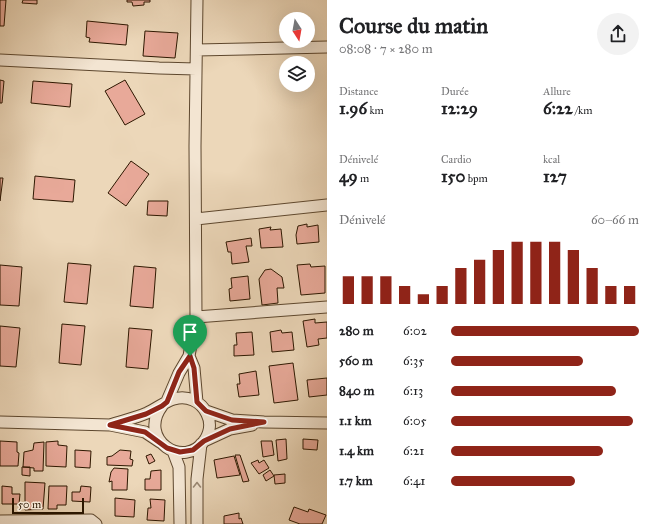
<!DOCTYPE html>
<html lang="fr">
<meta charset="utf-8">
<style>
body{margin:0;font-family:"IM FELL Great Primer",serif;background:#f2f2f2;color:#202124;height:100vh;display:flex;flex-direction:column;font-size:15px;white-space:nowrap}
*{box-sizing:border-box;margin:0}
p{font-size:13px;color:#757577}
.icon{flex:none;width:22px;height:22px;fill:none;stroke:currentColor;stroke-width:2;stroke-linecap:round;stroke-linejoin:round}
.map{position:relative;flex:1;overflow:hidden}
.sheet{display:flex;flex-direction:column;background:#fff;width:324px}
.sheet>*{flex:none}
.needle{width:26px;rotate:169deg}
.tools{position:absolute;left:279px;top:12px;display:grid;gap:8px}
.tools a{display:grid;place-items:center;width:36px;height:36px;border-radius:50%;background:#fff;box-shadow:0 4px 16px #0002;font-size:20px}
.scale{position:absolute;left:12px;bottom:10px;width:72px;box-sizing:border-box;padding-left:4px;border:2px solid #2d1700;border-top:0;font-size:11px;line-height:14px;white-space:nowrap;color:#2d1700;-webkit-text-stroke:3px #f3e5d2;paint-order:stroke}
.pin{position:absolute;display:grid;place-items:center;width:34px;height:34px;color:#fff;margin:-41px -17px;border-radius:50% 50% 50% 0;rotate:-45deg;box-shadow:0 0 4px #0007}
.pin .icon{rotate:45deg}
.round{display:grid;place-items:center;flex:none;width:42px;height:42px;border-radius:21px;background:#f2f2f2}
.headline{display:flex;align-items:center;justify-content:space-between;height:68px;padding:0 12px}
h1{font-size:22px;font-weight:800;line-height:30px}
.stats{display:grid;grid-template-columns:repeat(3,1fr);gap:6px;height:68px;padding:4px 12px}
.stats div{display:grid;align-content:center}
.stats b{font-size:17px;font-weight:800}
.stats small{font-size:11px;font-weight:400}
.stats p{font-size:11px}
.chart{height:112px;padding:8px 12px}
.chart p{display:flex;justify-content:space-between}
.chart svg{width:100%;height:72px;margin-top:4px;stroke:#8f2418;stroke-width:6}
ul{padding:0 12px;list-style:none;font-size:13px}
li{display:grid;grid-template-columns:64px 48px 1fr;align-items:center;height:30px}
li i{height:10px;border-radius:5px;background:#8f2418}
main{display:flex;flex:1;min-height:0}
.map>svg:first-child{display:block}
.building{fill:#e8a999;stroke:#2d1700}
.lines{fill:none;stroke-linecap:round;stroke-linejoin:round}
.minor-casing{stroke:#5d472e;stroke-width:13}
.minor{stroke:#f3e5d2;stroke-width:11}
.oneway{stroke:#9a8874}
.route-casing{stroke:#fff;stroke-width:8}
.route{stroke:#8f2418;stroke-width:5}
</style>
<main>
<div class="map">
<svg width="327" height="524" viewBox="0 0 327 524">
<rect width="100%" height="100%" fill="#ecd7b9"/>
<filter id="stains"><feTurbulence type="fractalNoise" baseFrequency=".005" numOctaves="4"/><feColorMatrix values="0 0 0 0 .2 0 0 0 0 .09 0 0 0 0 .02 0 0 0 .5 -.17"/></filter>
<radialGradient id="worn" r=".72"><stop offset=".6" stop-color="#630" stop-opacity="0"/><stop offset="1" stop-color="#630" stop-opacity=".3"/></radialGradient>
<path class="building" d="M0 0H6L4 26H0Z
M23 0H37V4L22 3Z
M127 0H150V2H144V5L133 6 132 2H127Z
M87 21 128 25 126 45 89 42 90 38 86 37Z
M145 31 178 33 175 58 143 56Z
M0 80 4 81 2 103H0Z
M125 80 145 114 125 125 105 91Z
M33 81 72 84 70 107 31 103Z
M131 161 149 174 126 206 108 193Z
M35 176 75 180 73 202 33 199Z
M0 178H3L0 201Z
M148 201H168L167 216 147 215Z
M307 224V227L318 225 319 242 297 244 296 235 298 226Z
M271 227 270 230 281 229 283 247 261 248 259 229Z
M251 238 252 246H246L249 262 232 264 231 252H228L226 242Z
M68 263 91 265 87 304 64 302Z
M310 264 311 267 325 266V293L301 295 297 265Z
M0 265 22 267 19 306 0 305Z
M134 266 156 268 153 308 130 306Z
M271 269 282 277 284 288H277L278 303 262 305 259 279 265 270Z
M248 276 250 299 230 301 229 289 232 288 231 278Z
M315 319V323L327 322V338L318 339 319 345 307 347 303 321Z
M62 324 85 326 81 365 59 363Z
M0 326 20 328 16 367 0 366Z
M129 328 152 330 148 369 126 367Z
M281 330 282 333 292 332 294 350 272 352 270 332Z
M252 332 254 355 234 356V345H237L236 333Z
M293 363 298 400 274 403 269 366Z
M256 371 259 395 239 397 237 384H240L239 374Z
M327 378V395L309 397 307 380Z
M286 439 287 459 278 461 276 440Z
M303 439 318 440 317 450 303 449Z
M0 441 17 442V452L19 453 18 466H0Z
M58 441V445L67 446 66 467 46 466V442Z
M261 441H272L274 455 263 457Z
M44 442 43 471H34V468L23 467 24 452 33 450 34 443Z
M75 450 91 451 90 468 75 467Z
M120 450 131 451 130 459 133 460 132 466 107 465V457L112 456Z
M151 454 155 461 149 464 146 456Z
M235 455H240L249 481 243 482Z
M234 456 240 475 217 478 214 460Z
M258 460 259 463 264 460 269 468 259 474 251 463Z
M22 467H30V476L22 475Z
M114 468 128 469 127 490H112V481L109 482 111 472Z
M161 470V490H145V479H150L151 471Z
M270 470 274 476 266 481 263 475Z
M285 474V483L275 484 274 475Z
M25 482 45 483 43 509 25 510Z
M2 486 12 487V494H20L19 504H2Z
M49 486H67L66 505H57V509H48Z
M81 486 91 487 90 502 72 501V492H80Z
M115 498 135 500 134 517 115 516Z
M150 499 165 500 164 521 147 520 148 508H151Z
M294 507 308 512 309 509 326 515 322 524H300L289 520Z
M239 513V519L241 518 243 524H224V516Z"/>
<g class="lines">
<g class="minor-casing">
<path id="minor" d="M197 50 327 47
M0 60 159 68 196 69
M196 219 327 205
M196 317 327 307
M189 356 194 368 197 402
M167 401 179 373 189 356 196 317 195 146 197 0
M206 411 232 420 264 422 327 423
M0 422 110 425 145 432 160 442
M110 425C122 421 135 418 147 413 156 409 166 401 174 399 187 395 201 401 207 414 211 422 210 432 205 440 184 471 137 439 162 406
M204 441 230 429 252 425
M173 451 179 467 180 524
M0 521 91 520 96 524
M197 524V479L201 444"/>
</g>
<use href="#minor" class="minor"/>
</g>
<defs><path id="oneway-chevron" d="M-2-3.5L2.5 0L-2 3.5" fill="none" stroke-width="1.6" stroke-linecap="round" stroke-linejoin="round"/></defs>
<use class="oneway" href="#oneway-chevron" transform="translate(197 485) rotate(-90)"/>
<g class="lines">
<g class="route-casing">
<path id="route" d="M190 356 194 368 197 402 206 411 232 420 264 422 230 429 204 441 193 450 180 452 167 448 145 432 110 425 146 414 162 406 167 402 179 372Z"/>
</g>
<use href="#route" class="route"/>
</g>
<rect width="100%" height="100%" filter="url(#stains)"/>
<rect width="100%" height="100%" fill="url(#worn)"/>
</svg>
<div class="tools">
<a><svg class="needle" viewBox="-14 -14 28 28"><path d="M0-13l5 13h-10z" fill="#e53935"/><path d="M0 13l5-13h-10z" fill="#757577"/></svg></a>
<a><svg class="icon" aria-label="layers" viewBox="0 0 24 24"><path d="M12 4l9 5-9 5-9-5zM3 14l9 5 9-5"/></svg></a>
</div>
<div class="scale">50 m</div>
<div class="pin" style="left:190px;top:356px;background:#1e9e55"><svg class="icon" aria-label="arrive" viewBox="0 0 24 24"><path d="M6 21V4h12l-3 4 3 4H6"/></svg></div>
</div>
<section class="sheet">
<div class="headline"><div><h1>Course du matin</h1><p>08:08 · 7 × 280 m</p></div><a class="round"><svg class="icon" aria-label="share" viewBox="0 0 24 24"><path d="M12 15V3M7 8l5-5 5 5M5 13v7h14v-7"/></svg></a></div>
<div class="stats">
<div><p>Distance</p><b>1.96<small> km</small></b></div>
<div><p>Durée</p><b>12:29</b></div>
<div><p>Allure</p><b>6:22<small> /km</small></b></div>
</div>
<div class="stats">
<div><p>Dénivelé</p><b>49<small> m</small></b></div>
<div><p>Cardio</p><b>150<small> bpm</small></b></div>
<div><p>kcal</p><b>127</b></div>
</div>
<div class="chart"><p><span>Dénivelé</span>60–66 m</p>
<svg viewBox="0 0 160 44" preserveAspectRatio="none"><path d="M5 44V27M15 44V27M25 44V27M35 44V33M45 44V38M55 44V33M65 44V22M75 44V17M85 44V11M95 44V6M105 44V6M115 44V6M125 44V11M135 44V22M145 44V33M155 44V33"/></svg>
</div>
<ul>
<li><b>280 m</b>6:02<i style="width:100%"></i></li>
<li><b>560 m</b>6:35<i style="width:70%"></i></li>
<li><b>840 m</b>6:13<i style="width:88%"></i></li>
<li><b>1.1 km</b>6:05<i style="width:97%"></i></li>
<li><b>1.4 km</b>6:21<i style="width:81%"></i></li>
<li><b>1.7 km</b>6:41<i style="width:66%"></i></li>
</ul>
</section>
</main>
